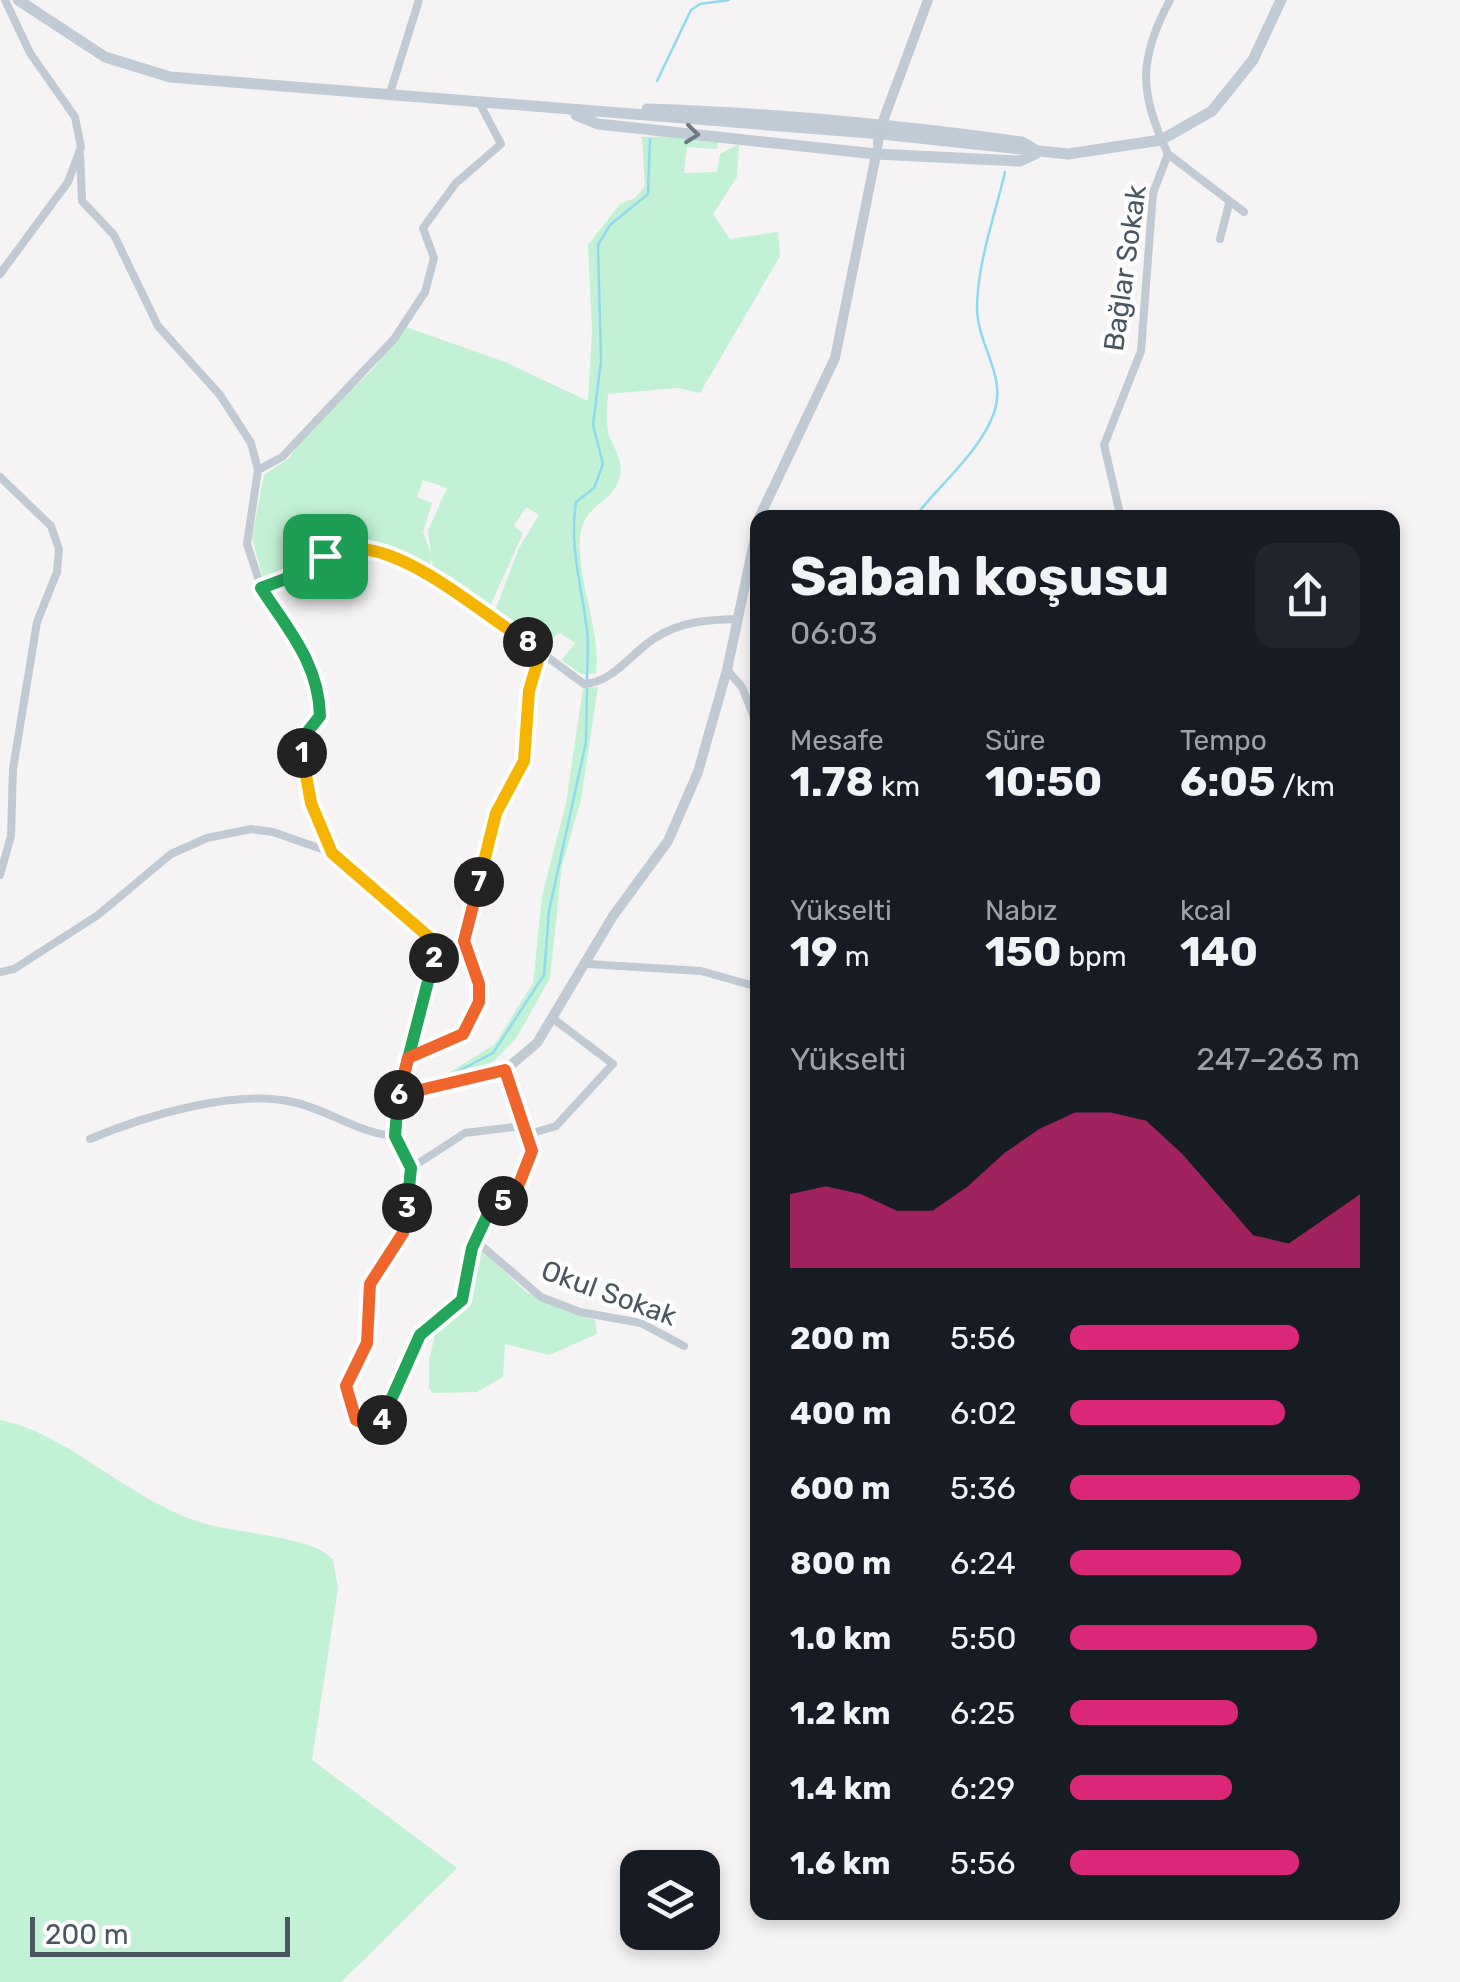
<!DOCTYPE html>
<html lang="tr">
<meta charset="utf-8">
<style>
body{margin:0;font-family:Rubik,sans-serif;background:#20242c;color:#f1f3f6;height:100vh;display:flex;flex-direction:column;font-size:38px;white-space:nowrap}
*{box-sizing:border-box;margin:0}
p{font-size:32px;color:#9ea1a6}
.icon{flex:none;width:55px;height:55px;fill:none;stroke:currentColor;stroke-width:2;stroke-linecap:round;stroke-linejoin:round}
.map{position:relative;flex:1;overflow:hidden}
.side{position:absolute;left:750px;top:510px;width:650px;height:1410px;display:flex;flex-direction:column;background:#171b24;border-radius:20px;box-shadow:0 5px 15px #0003}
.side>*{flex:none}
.controls{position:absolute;left:620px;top:1850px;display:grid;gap:20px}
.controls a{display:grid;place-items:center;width:100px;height:100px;border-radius:20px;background:#171b24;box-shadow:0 5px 15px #0003;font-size:50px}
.scale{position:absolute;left:30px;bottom:25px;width:260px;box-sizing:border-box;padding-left:10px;border:5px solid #4a5661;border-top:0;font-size:28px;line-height:35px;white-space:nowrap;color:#4a5661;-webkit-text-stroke:8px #fff;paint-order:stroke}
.pin{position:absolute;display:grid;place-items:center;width:85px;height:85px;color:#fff;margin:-42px;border-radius:20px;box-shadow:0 5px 15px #0006}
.km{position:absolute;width:50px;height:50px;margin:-25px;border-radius:50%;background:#222;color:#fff;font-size:28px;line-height:50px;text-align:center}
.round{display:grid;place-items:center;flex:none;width:105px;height:105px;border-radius:20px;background:#20242c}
.overview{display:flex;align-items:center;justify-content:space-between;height:170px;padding:0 40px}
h1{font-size:55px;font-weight:700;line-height:75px}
.figures{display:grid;grid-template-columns:repeat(3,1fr);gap:15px;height:170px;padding:10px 40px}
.figures div{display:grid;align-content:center}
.figures b{font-size:42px;font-weight:700}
.figures small{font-size:28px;font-weight:400}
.figures p{font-size:28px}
.chart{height:280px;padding:20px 40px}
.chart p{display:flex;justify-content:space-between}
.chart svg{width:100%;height:180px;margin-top:10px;fill:#db2777;opacity:.7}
ul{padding:0 40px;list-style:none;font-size:32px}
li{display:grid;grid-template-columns:160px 120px 1fr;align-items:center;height:75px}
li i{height:25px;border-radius:12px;background:#db2777}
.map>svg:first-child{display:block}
.green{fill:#c3f1d5}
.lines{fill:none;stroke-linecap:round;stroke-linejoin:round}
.stream{stroke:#90daee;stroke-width:2.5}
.minor{stroke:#c1cad2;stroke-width:8}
.tertiary{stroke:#c1cad2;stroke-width:10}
.secondary{stroke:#c1cbd6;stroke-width:11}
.tertiary-bridge{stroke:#c1cad2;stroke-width:10}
.oneway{stroke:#6e7984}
.split-1-casing{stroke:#fff;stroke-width:20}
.split-2-casing{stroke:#fff;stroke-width:20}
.split-3-casing{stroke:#fff;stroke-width:20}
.split-4-casing{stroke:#fff;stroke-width:20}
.split-5-casing{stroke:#fff;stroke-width:20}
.split-6-casing{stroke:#fff;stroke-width:20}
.split-7-casing{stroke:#fff;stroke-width:20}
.split-8-casing{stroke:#fff;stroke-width:20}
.split-9-casing{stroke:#fff;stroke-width:20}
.split-1{stroke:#22a559;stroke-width:12}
.split-2{stroke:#f5b400;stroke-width:12}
.split-3{stroke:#22a559;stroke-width:12}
.split-4{stroke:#f0652b;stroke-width:12}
.split-5{stroke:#22a559;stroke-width:12}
.split-6{stroke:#f0652b;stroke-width:12}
.split-7{stroke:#f0652b;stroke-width:12}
.split-8{stroke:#f5b400;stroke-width:12}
.split-9{stroke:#f5b400;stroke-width:12}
.labels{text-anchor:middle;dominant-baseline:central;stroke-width:9;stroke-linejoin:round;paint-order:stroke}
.street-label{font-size:28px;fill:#4a5661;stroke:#fff}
</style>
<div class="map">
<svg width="1460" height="1982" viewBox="0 0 1460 1982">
<rect width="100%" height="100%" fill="#f5f3f3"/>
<path class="green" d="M689 136 719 138 717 149 687 147 684 173 717 172 720 154 739 144 737 177 713 214 730 239 778 232 780 256 700 393 678 388 608 394C607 407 606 419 608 432 612 447 624 459 620 476 613 506 583 502 580 537 577 584 601 627 596 674H581L562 660 575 643 560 633 543 643 493 616 519 548 539 515 526 507 514 526 523 533 487 613 434 574 428 531 447 488 423 480 417 497 432 503 423 532 432 557 430 570C407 558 376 539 348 542 317 545 297 585 263 578L252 537 264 475 288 459 315 423 372 370 406 327 505 362 588 401 592 330 588 245 620 204 635 198 645 186 642 137Z
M598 687 581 800 562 865 550 978 517 1037 495 1060 472 1075 436 1081 495 1044 533 983 542 896 566 803 583 688Z
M477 1245 526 1292 595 1320 597 1334 549 1355 505 1344 503 1377 477 1392 433 1393 429 1388V1360L437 1327 465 1301Z
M0 1420C67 1433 126 1497 196 1521 231 1534 314 1535 333 1560L338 1588 312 1760 457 1868 341 1982H0Z"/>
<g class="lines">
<path class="stream" d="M657 81 691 10 700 4 729 0
M914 518C939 485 980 452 994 413 1007 376 978 346 977 309 977 264 995 215 1005 172
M587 680C587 663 589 647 587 631 582 587 569 547 576 502L594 488 603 464 593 425 601 361 598 245 610 225 648 194 650 139
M451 1075 493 1053 544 975 549 911 586 742 587 688"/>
<path class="minor" d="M389 96 419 0
M80 154 82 201 114 235 158 326 220 395 251 443 258 470
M1168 154 1244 212
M1220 239 1229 204
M0 274 68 182 81 147 75 117 30 53 5 0
M0 477 51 526 59 549 57 572 37 622 13 769 11 836 0 875
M1121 518 1104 445 1141 351 1153 193 1168 154C1139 93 1138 59 1170 0
M261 587C276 583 290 578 304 571 318 563 329 550 344 547 394 538 540 652 584 684 614 682 631 653 655 638 681 621 708 620 737 619
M727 670 742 687 758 727
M333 853C322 820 287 771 305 735 309 727 316 724 320 716L316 692 292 628 261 587 247 544 258 470 282 457 394 339 425 292 434 258 423 228 456 183 501 144 480 104
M588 964 701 971 758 987
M0 972 14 969 98 915 171 854 207 838 251 829 273 832 333 853 437 944 398 1098 395 1136
M408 1058 463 1034 479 1002 464 934 492 824 523 761 529 691 541 650
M526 1135 556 1126 613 1064 555 1020
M395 1136 411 1168 403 1233 369 1284 367 1343 346 1385 356 1420 370 1427 386 1416 421 1335 462 1300 466 1266 475 1240 487 1216 517 1189 532 1151 505 1070
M90 1139C144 1116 234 1089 293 1102 329 1110 358 1133 395 1136
M411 1168 465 1133 522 1126
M475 1240 541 1297 580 1312 641 1323 684 1346"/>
<path class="tertiary" d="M880 129 928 0
M759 518 835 358 877 150
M398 1098 505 1070 537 1043 613 916 668 841 698 772 727 670 758 523"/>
<path class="secondary" d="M18 0 105 57 170 77 882 134 1068 154 1161 140 1212 111 1253 60 1281 0
M647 109C773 113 897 125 1022 142L1034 149
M576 115 598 124 876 154 1020 161 1037 153"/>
<path class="tertiary-bridge" d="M878 144 879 130"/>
</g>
<defs><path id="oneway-chevron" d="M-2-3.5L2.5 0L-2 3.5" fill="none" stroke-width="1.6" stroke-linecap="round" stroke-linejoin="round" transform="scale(2.5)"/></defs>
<use class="oneway" href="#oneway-chevron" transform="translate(692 134) rotate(6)"/>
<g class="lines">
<g class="split-1-casing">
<path id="split-1" d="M302 753 305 735 320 716C319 663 287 628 261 588L288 578 325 556"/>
</g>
<g class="split-2-casing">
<path id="split-2" d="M302 753 311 803 332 853 437 944 434 958"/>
</g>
<g class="split-3-casing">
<path id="split-3" d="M407 1208 411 1168 395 1136 398 1098 434 958"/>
</g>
<g class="split-4-casing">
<path id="split-4" d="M382 1420 370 1427 356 1420 346 1386 367 1343 370 1284 403 1233 407 1208"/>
</g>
<g class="split-5-casing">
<path id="split-5" d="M382 1420 420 1335 462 1300 472 1248 487 1216 503 1201"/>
</g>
<g class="split-6-casing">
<path id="split-6" d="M399 1095 505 1070 532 1151 517 1189 503 1201"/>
</g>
<g class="split-7-casing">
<path id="split-7" d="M399 1095 408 1058 463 1034 479 1002V984L464 941 479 882"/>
</g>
<g class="split-8-casing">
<path id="split-8" d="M479 882 496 813 524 761 529 691 541 650 528 642"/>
</g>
<g class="split-9-casing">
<path id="split-9" d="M325 556C383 522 478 613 528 642"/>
</g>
<use href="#split-1" class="split-1"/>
<use href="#split-2" class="split-2"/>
<use href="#split-3" class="split-3"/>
<use href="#split-4" class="split-4"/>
<use href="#split-5" class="split-5"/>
<use href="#split-6" class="split-6"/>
<use href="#split-7" class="split-7"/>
<use href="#split-8" class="split-8"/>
<use href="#split-9" class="split-9"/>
</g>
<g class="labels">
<g class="street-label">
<text transform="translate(1125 268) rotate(-82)">Bağlar Sokak</text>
<text transform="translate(609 1293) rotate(20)">Okul Sokak</text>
</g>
</g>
</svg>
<div class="controls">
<a><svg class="icon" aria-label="layers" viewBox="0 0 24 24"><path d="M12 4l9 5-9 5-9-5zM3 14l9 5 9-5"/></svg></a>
</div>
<div class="scale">200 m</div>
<div class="pin" style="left:325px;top:556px;background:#1e9e55"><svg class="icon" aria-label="arrive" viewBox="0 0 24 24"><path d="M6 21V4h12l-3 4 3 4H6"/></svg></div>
<b class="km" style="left:302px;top:753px">1</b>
<b class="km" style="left:434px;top:958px">2</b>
<b class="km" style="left:407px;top:1208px">3</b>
<b class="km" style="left:382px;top:1420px">4</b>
<b class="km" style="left:503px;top:1201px">5</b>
<b class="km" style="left:399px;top:1095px">6</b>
<b class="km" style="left:479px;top:882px">7</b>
<b class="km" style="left:528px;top:642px">8</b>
<section class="side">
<div class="overview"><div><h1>Sabah koşusu</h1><p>06:03</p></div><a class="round"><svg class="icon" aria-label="share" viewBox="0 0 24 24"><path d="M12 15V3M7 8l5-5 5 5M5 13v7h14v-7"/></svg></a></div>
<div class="figures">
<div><p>Mesafe</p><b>1.78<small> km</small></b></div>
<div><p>Süre</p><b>10:50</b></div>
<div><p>Tempo</p><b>6:05<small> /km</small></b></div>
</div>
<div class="figures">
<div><p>Yükselti</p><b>19<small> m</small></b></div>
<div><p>Nabız</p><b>150<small> bpm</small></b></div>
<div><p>kcal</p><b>140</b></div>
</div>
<div class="chart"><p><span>Yükselti</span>247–263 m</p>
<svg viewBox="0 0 160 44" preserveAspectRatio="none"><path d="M0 44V26L10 24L20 26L30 30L40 30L50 24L60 16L70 10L80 6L90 6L100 8L110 16L120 26L130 36L140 38L150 32L160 26V44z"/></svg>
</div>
<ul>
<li><b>200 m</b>5:56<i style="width:79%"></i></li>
<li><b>400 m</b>6:02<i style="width:74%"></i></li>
<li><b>600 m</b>5:36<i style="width:100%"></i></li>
<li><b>800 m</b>6:24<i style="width:59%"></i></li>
<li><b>1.0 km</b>5:50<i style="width:85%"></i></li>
<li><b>1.2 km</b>6:25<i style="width:58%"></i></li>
<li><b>1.4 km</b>6:29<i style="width:56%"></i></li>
<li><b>1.6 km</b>5:56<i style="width:79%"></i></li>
</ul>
</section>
</div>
